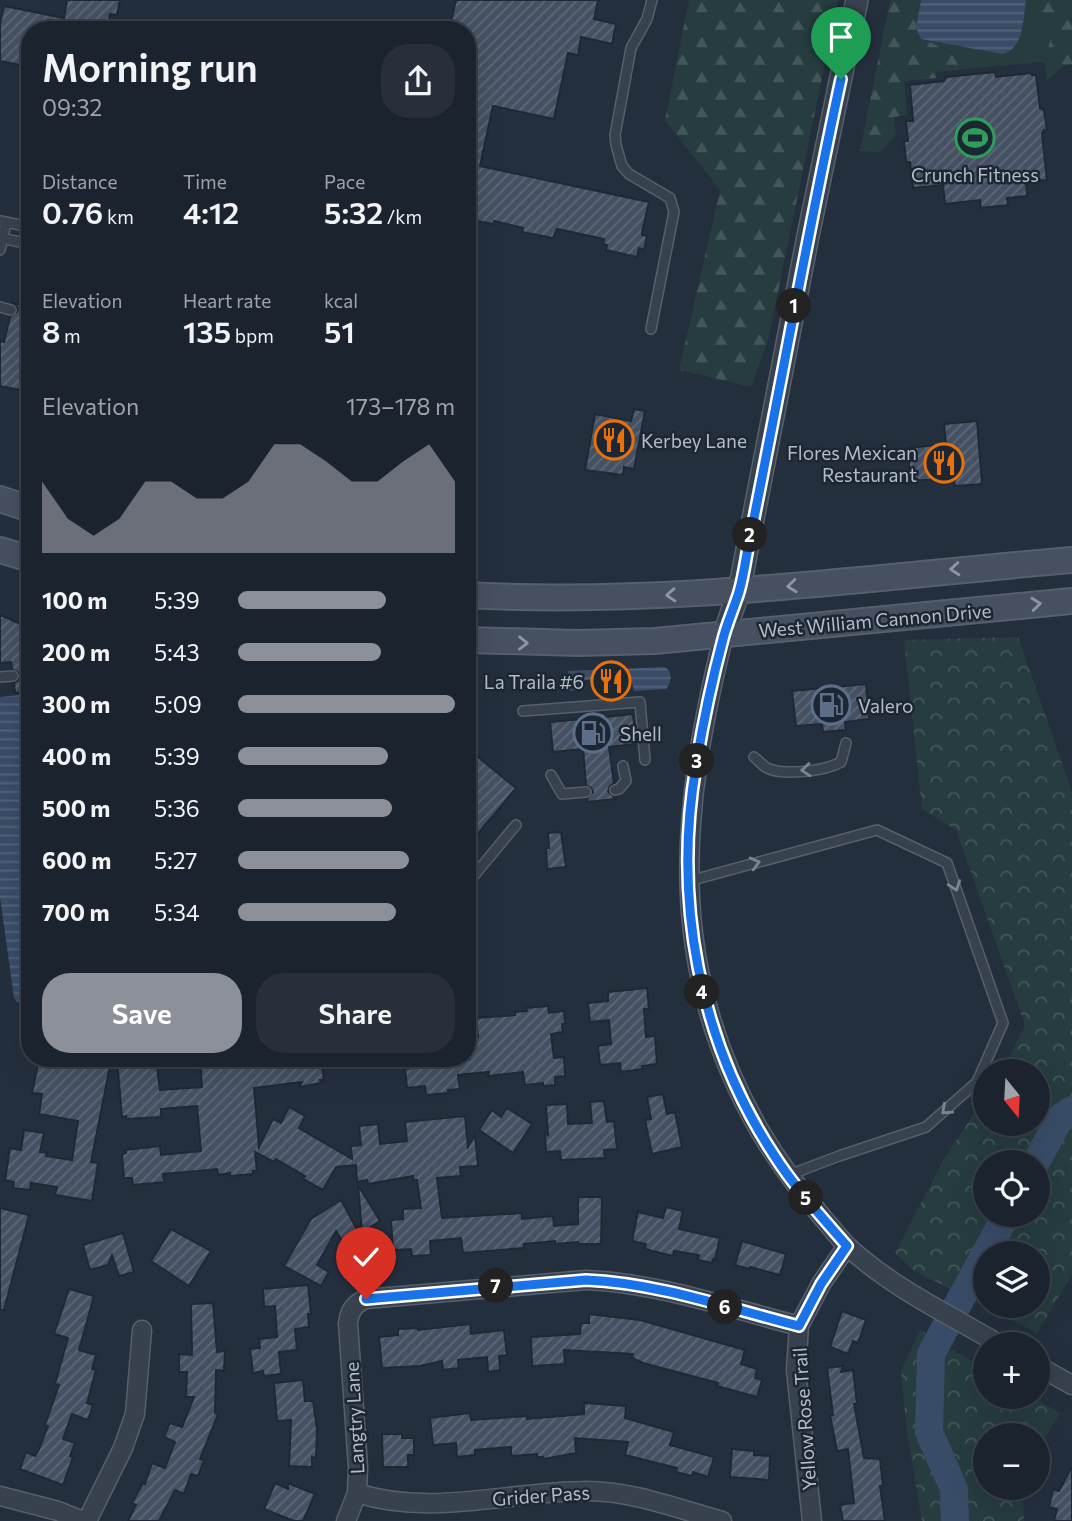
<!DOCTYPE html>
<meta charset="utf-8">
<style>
body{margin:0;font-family:Commissioner,sans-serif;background:#282f3a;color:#f1f3f6;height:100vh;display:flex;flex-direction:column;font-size:26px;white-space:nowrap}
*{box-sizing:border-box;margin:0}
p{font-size:23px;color:#a0a4aa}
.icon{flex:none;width:38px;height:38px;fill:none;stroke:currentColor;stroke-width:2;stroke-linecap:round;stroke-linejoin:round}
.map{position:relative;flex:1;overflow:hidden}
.sheet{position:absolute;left:21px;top:21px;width:455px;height:1046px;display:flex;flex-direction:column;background:#1b232e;border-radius:28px;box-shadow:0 7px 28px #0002,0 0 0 2px #39404a}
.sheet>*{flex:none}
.needle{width:46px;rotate:162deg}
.tools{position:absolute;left:973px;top:1059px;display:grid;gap:14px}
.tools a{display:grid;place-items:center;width:77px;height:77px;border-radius:50%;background:#1b232e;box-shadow:0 7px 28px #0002,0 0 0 2px #39404a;font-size:35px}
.pin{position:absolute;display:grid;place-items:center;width:60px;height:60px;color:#fff;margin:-72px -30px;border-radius:50% 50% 50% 0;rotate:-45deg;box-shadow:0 0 7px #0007}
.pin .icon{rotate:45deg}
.km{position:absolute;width:35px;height:35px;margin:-18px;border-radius:50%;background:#222;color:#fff;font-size:19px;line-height:35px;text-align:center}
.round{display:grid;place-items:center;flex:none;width:74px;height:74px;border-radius:28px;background:#282f3a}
.head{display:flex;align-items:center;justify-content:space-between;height:119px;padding:0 21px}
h1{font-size:38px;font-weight:600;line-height:52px}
.metrics{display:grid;grid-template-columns:repeat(3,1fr);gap:10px;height:119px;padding:7px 21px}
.metrics div{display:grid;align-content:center}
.metrics b{font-size:30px;font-weight:600}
.metrics small{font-size:19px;font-weight:400}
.metrics p{font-size:19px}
.chart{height:196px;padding:14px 21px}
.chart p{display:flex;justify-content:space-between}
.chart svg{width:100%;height:126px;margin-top:7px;fill:#8c9099;opacity:.7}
.cta{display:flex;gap:14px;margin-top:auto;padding:14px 21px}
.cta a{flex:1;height:80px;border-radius:28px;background:#8c9099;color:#fff;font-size:28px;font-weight:600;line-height:80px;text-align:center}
.cta a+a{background:#282f3a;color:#f1f3f6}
ul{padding:0 21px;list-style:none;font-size:23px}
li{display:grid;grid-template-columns:112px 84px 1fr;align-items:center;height:52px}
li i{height:18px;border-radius:9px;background:#8c9099}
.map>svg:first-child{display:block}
.green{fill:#263c3f}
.forest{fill:url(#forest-firs)}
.park{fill:url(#park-crowns);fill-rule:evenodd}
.water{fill:url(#water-rules)}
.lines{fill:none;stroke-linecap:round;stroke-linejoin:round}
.river{stroke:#394c67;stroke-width:28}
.building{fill:url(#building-hatch);stroke:#1f2835;stroke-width:2}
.service-casing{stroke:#565f6c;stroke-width:12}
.minor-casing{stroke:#565f6c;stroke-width:21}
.tertiary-casing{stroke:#565f6c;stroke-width:24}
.secondary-casing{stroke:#565f6c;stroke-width:28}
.service{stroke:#38414e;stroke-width:9}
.minor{stroke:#38414e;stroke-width:18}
.tertiary{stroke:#38414e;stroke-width:21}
.secondary{stroke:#465061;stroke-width:24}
.oneway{stroke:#8e96a5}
.oneway2{stroke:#7c8592}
.route-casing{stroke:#fff;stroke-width:14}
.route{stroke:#1a73e8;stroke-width:9}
.labels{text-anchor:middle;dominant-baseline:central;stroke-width:5;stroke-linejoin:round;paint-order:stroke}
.poi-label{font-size:19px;fill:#b4bcc9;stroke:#1d2633;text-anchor:start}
.street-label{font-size:19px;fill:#b4bcc9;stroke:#1d2633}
</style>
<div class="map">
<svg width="1072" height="1521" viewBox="0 0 1072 1521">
<defs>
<pattern id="forest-firs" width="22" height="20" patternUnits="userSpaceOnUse" patternTransform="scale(1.75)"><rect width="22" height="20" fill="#263c3f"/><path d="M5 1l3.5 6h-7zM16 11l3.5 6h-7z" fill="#435659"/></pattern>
<pattern id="park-crowns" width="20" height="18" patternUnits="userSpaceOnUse" patternTransform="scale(1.75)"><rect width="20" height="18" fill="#263c3f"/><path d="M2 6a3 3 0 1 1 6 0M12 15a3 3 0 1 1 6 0" fill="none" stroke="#435659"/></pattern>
<pattern id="water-rules" width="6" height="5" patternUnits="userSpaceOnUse" patternTransform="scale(1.75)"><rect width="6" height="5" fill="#394c67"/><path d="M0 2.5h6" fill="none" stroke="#53647b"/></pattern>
<pattern id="building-hatch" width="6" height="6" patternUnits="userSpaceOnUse" patternTransform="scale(1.75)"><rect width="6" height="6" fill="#455162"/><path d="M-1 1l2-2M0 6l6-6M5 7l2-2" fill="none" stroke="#5d6877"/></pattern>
</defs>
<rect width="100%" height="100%" fill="#242f3e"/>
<path class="green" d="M921 0H1040L1035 13 1042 28 1051 37 1054 62 1064 65 1047 81 1044 62 965 69C955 51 939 46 921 39Z"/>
<path class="forest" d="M689 0H838L768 340 751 387 679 370 720 190 665 120Z
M890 0H921L916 28 921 39C939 46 955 51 965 69L936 72V78L904 81 907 115 894 117 896 135 880 152 860 151Z
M1040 0H1072V64C1060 66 1054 63 1047 53L1051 37 1042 28 1035 13Z"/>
<path class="park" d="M1018 637 1072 792V1275L1037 1333 913 1270 895 1253 945 1157 985 1097V1124H1038V1071H1002L1025 1025 956 830 922 809 904 640ZM985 1162H1038V1214H985ZM985 1253H1038V1306H985Z
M920 1330 985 1369V1396L1033 1397 1060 1413 1038 1448V1435H985V1488H1026L1023 1497 1024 1521H922L907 1433 901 1371Z"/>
<path class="water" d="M921 0H1026C1023 19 1024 48 1003 54L921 39 916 28Z
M665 667C673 673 672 681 666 689L634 691 631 678 585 680V689L570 691 568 671Z
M30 694V1006L17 1002 14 998 0 897V697Z"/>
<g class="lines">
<path class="river" d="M1036 1162 1060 1118 1072 1110
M986 1253 1007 1214
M955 1521 954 1489 929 1432 931 1354 985 1254"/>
</g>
<path class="building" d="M67 0H120L117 15 110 14 107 30H30V67L0 61V24L4 6 64 18Z
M456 0H598L594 19 616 24 612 44 581 37 578 55 568 53 554 119 493 106 480 166 649 202 642 232V235L647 236 644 250 639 248 637 257 606 250 607 245 603 244 604 239 557 229 553 238 522 232 523 228 494 221 493 224 467 219V30H449Z
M995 72 996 77 1032 73V75H1036L1040 108 1044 110 1047 130H1044L1042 134 1047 180 1026 182 1027 196 1007 198 1008 205 981 208 980 200 945 204 943 185 913 188 910 162H906L904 141H908L906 121H913L910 85 944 81 946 77Z
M13 303 30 307V330L26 345 30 346V392L0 386V341L4 342 10 317 17 312 18 308Z
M634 409 645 411 634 469 624 467 623 475 585 470 595 414 631 421Z
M977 421 982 484 955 486 954 478 910 481 908 448 946 444 944 424Z
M0 615 30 628V691L15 693 14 683 19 680V673L12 669 11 662 0 663Z
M866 684 869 719 845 722 846 730 823 732 822 724 796 726 792 691Z
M605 713 606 717 633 714 636 744 609 747 614 783 610 786 608 791 616 799 587 802V799L593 792 591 788 586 785 583 749 553 752 550 722 581 719 580 715Z
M467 748 516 788 467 847Z
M561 832 566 867 547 869 546 848H549L548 833Z
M647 988 649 1009H644L646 1037 655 1036 657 1064 642 1066 643 1069 621 1072 620 1063 600 1065 598 1046 611 1044 609 1020 590 1022 588 1003 608 1001V992Z
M548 1006 549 1013 564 1011 565 1023 562 1024 563 1032 551 1034 554 1058 564 1057 565 1076 555 1077V1085L543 1086V1083L525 1085 523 1072 488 1076 489 1072 458 1075 460 1089 448 1090V1093L426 1095 425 1086 407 1088 405 1069 424 1067V1059H470L469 1038 478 1037 476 1018 515 1015V1012L527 1011 526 1008Z
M39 1059H68L67 1062 90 1067 91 1063 110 1066 91 1162 98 1163 92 1201 55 1195 57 1187 31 1183 30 1190 13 1188 14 1182 5 1180 10 1148 21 1150 24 1130 44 1133 40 1152 47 1153 46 1156 72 1160 78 1121 39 1114 42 1094 32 1093Z
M117 1059H156L160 1090 202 1087 200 1059H321L324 1080H320L321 1083 299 1087 302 1082 254 1088 259 1147 273 1119 281 1123 289 1107 305 1116 299 1128 352 1159 351 1146 361 1145 359 1126 378 1124 380 1144 407 1141 405 1122 465 1116 468 1147 475 1135 478 1166 460 1167 461 1176 437 1178 442 1218 522 1213V1219L553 1216 554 1226 578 1224V1197H602L601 1244H578V1242L555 1244V1241L524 1244V1248L463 1253 461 1238 430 1241 431 1255 412 1256 411 1249 393 1250 391 1220 403 1219V1209L421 1208 417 1180H413V1176L368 1184 367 1180 357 1182 356 1165 336 1167 323 1190 303 1179 305 1176 276 1159 274 1162 255 1152 257 1171H253V1174L230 1176V1173L218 1175 217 1169 198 1171 163 1174 164 1182 133 1185 132 1178H124L122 1154 126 1153 125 1150 160 1146 161 1155 201 1151 197 1106 161 1109V1117L126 1119V1116L122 1117Z
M663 1094 667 1114 675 1112 682 1147 652 1154 645 1120 651 1119 647 1097Z
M604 1101 607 1122 614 1121 617 1149 604 1150 605 1158 561 1160 560 1151 546 1152 545 1133 548 1135 546 1105 567 1104 568 1124 592 1123 590 1102Z
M507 1108 532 1124 513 1153 479 1130 492 1110 501 1117Z
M358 1185 380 1221 362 1232Z
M341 1200 366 1246 351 1255 336 1231 317 1265 329 1272 321 1286 284 1266 311 1219Z
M666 1207 683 1211 679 1229 720 1238 715 1259H713L712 1263 698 1260 699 1255 674 1251 673 1256 645 1249 646 1244 632 1241 638 1212 663 1218Z
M0 1208 29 1215 4 1310H0Z
M171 1229 211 1251 189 1286 151 1261Z
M123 1233 134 1272 119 1276 112 1255 108 1265 90 1270 83 1245Z
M742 1241 786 1254 780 1275 750 1267 749 1269 735 1265Z
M308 1285 311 1314H308L309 1327 295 1329 297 1350 279 1352 281 1374 264 1376 263 1371 253 1373 250 1349 260 1348 259 1339 277 1337 275 1306 264 1307 263 1289Z
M69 1289 94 1296 79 1350 96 1355 92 1369 96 1370 87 1403 93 1405 88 1420 72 1414 63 1439 75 1443 70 1456 73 1457 63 1485 20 1469 26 1452 35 1456 39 1449 48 1426 45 1425 59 1385 55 1384 68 1338 54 1334Z
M213 1303 217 1352 225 1351 224 1371 216 1370 215 1413 218 1414 200 1459 204 1460 198 1476 191 1474 184 1494 175 1490 159 1521H128L136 1505 132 1503 143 1483 145 1484 152 1463 165 1468 175 1442 164 1437 170 1423 182 1427 194 1397H186L187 1372H179V1354L192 1355 191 1304Z
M842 1311 866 1320 858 1343 853 1341 848 1354 830 1347Z
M589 1314 640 1320 745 1350 741 1364 757 1369 755 1378 762 1380 757 1397 717 1386 718 1383 643 1363 632 1358 633 1354 564 1350 565 1364 532 1366 531 1337 580 1334 581 1323H589Z
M470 1324 471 1334 504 1330 507 1355 499 1356 500 1370 488 1372 487 1357 458 1360 459 1368 443 1370 442 1361 420 1366 382 1368 379 1337 398 1335V1329L418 1328V1330Z
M843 1366 841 1372 853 1370 857 1403 854 1404 864 1458 880 1459 883 1486H880L885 1521H843L840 1505 854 1503 848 1449 837 1451 830 1415H833L827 1368Z
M303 1380 305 1401H313L317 1429 316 1458 312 1457V1467L289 1466 291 1420 277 1421 274 1383Z
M584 1403 626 1406 625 1418 674 1432 670 1445 714 1457 708 1477 693 1472 692 1476 676 1472 677 1468 625 1455 628 1442 575 1438 576 1453 544 1459 543 1457H537V1454L511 1456V1447L475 1450V1455L457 1457 456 1443 433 1445 430 1418 470 1413 471 1420 527 1416V1419L584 1414Z
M382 1434H402V1438H414V1455H408V1467H383Z
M732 1449 754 1451V1455L770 1456 769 1480 730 1477Z
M1072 1466V1521H1054L1057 1509 1049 1507 1053 1489 1059 1491Z
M275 1483 288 1489V1483L315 1494 303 1521H294L264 1509Z"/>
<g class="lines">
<g class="service-casing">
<path id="service" d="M0 221 30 227
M0 238 30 244
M0 250 6 223
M0 307 11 310
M651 329 674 212 670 198 629 174 622 166 616 145 615 135 631 48 647 19 652 0
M0 677 13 676
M523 711 640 702 645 760
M754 757C758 760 763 766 767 768 784 776 825 771 841 762L846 743
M551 775 562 794 586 792
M615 790 619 789 626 781 623 766
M689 881 877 830 947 863 1003 1023 977 1082 926 1127 839 1156 789 1175
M467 884 516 825"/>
</g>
<g class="minor-casing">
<path id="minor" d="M724 634C680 812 664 967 761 1133 779 1163 800 1191 823 1218 831 1227 839 1238 847 1246 891 1287 948 1314 999 1344
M1038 1366 1072 1385
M357 1493C431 1517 511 1491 587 1491 632 1491 678 1509 722 1521
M0 1496 58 1511 83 1521
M87 1521 123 1448 135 1414 142 1330
M346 1521 357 1493 358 1467 348 1323C350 1310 354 1304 366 1299L586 1280C658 1283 729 1308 799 1326
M812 1521 796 1370 799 1326 821 1284 847 1246"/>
</g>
<g class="tertiary-casing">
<path id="tertiary" d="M724 634 739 591 808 236 857 0"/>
</g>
<g class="secondary-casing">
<path id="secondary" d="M0 499 30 509
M0 550 30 559
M467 595C670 606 871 577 1072 560
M467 640 579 643 655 641 1072 601"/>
</g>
<use href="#service" class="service"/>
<use href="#minor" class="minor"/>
<use href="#tertiary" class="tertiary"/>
<use href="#secondary" class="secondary"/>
</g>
<defs><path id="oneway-chevron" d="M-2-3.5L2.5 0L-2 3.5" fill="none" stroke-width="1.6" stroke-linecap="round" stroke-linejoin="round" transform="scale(1.75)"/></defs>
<g class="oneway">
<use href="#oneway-chevron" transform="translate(955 569) rotate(175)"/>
<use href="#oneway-chevron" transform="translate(792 586) rotate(174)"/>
<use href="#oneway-chevron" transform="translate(671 595) rotate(176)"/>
<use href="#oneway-chevron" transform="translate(1036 604) rotate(-6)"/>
<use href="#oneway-chevron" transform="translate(523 643) rotate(1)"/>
</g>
<g class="oneway2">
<use href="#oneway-chevron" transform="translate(806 770) rotate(175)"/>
<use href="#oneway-chevron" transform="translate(755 863) rotate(-15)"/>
<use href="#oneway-chevron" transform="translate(955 886) rotate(71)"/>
<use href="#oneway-chevron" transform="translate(946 1110) rotate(138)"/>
</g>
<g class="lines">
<g class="route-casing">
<path id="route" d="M366 1299 586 1280C658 1283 728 1308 799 1326L821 1284 847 1246C822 1217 795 1188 774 1155 699 1041 673 900 696 766 703 723 712 680 723 639 727 623 734 608 739 592 744 575 746 556 750 538 781 385 808 231 841 79"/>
</g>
<use href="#route" class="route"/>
</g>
<defs>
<g id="stadium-ring" transform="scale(2.0125)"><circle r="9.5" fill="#1d2633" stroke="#2e9e5b" stroke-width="1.5"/><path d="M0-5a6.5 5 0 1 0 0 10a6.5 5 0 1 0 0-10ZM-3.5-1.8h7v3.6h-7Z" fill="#2e9e5b"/></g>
<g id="restaurant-ring" transform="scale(2.0125)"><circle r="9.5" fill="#1d2633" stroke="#e8710a" stroke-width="1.5"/><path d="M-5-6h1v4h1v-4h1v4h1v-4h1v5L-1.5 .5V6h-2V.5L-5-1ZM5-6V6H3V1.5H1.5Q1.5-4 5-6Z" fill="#e8710a"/></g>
<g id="fuel-ring" transform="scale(2.0125)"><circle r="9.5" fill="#1d2633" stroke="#5c6f8a" stroke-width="1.5"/><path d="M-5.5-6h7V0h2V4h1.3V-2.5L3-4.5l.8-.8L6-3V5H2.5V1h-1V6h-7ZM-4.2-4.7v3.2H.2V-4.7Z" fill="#5c6f8a"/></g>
</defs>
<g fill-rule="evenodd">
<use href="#stadium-ring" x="975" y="138"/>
<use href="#restaurant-ring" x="614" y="440"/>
<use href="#restaurant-ring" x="944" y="463"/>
<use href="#restaurant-ring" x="611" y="681"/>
<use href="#fuel-ring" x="831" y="705"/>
<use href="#fuel-ring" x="593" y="733"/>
</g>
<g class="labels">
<g class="poi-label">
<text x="975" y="174" text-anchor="middle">Crunch Fitness</text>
<text x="641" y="440">Kerbey Lane</text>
<text x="917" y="452" text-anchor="end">Flores Mexican<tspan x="917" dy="22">Restaurant</tspan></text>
<text x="584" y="681" text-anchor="end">La Traila #6</text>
<text x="858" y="705">Valero</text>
<text x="620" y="733">Shell</text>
</g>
<g class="street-label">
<text transform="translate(875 620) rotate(-5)">West William Cannon Drive</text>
<text transform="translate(354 1418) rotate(-93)">Langtry Lane</text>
<text transform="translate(804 1419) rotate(-94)">Yellow Rose Trail</text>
<text transform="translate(541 1495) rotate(-4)">Grider Pass</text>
</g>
</g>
</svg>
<div class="tools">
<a><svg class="needle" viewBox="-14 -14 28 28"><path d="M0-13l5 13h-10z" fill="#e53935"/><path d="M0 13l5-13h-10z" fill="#a0a4aa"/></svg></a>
<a><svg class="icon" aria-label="locate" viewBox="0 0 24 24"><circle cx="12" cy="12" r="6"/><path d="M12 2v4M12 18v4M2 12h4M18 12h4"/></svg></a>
<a><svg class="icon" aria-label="layers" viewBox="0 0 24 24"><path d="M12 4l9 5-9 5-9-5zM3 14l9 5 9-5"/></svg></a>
<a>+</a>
<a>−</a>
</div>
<div class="pin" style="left:841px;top:79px;background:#1e9e55"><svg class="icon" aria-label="arrive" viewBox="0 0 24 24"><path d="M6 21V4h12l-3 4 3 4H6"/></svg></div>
<div class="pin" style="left:366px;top:1299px;background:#d93025"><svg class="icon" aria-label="check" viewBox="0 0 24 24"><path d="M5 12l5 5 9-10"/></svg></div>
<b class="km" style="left:794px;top:306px">1</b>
<b class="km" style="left:750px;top:535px">2</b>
<b class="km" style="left:697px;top:761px">3</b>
<b class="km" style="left:702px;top:992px">4</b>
<b class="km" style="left:806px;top:1198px">5</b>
<b class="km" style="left:725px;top:1307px">6</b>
<b class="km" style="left:496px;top:1286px">7</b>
<section class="sheet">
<div class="head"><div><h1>Morning run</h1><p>09:32</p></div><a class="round"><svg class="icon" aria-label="share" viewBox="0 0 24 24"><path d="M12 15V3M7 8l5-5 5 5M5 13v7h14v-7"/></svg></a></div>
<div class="metrics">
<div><p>Distance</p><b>0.76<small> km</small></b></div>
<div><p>Time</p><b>4:12</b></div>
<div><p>Pace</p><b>5:32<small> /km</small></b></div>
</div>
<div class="metrics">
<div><p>Elevation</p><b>8<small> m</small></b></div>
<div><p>Heart rate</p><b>135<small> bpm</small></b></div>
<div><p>kcal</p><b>51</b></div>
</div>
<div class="chart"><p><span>Elevation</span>173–178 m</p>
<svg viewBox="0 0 160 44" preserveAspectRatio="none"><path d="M0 44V19L10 32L20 38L30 32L40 19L50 19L60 25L70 25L80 19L90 6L100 6L110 12L120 19L130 19L140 12L150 6L160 19V44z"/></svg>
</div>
<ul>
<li><b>100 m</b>5:39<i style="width:68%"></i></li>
<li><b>200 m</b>5:43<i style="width:66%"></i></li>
<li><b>300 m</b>5:09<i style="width:100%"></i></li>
<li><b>400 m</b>5:39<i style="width:69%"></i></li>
<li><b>500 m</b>5:36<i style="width:71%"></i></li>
<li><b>600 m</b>5:27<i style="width:79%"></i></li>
<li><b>700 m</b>5:34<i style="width:73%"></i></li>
</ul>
<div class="cta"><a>Save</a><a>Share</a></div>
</section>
</div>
